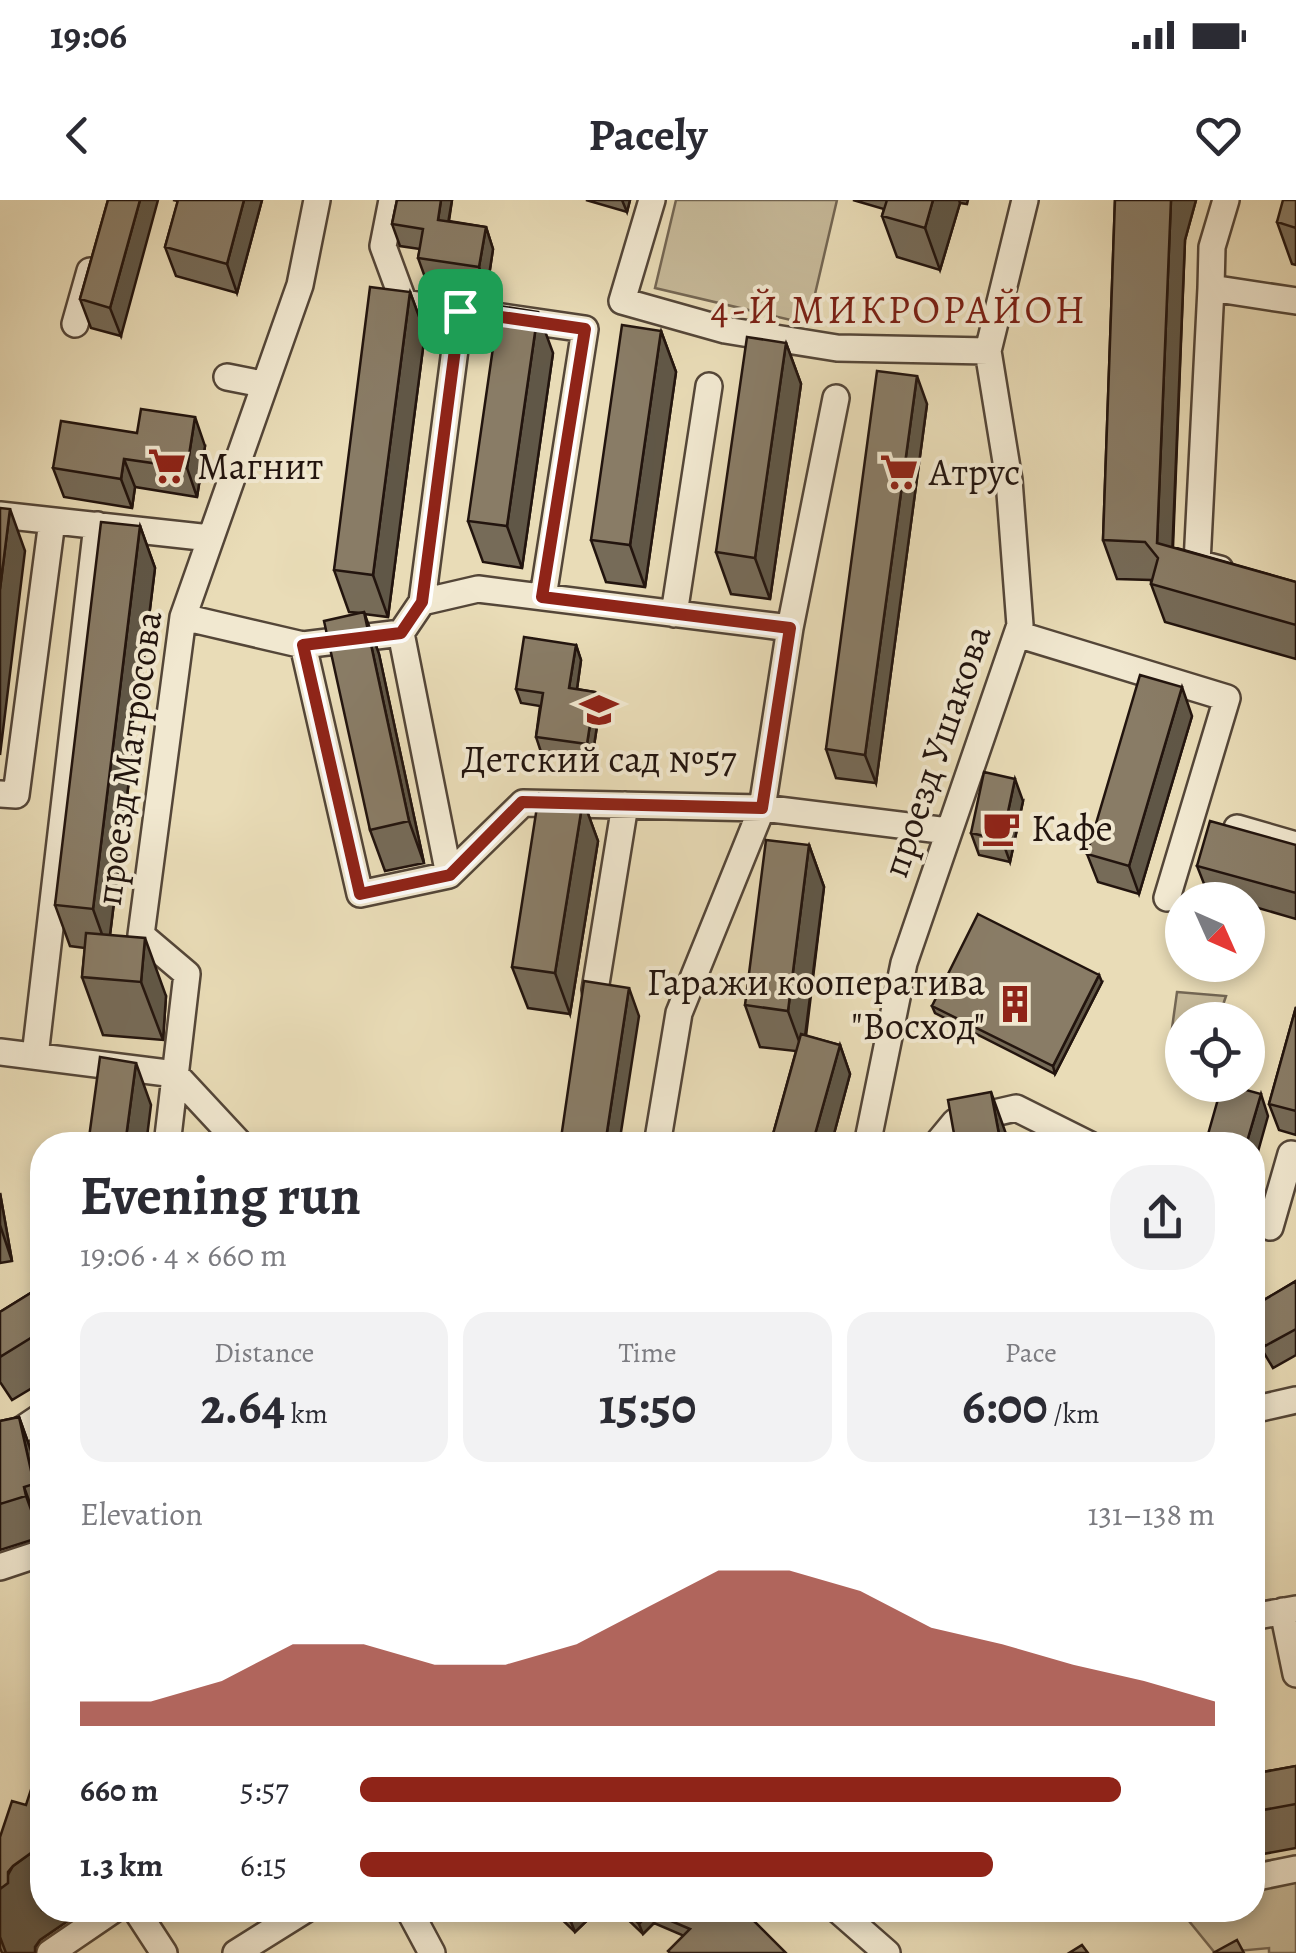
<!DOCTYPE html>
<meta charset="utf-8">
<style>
body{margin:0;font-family:Alegreya,serif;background:#f2f2f3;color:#2b2b33;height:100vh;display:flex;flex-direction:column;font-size:38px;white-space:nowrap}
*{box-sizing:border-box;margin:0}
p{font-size:32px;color:#7c7c81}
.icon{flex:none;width:55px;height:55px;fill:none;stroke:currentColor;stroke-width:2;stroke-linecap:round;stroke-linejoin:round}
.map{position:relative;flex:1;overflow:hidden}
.panel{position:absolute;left:30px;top:932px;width:1235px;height:790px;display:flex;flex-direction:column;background:#fff;border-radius:40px;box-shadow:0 5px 15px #0003}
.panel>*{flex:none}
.needle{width:65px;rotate:135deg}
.controls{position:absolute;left:1165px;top:682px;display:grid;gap:20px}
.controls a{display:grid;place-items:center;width:100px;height:100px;border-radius:50%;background:#fff;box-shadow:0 5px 15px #0003;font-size:50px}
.pin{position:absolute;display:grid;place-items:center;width:85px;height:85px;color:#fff;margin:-42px;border-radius:20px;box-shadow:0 5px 15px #0006}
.round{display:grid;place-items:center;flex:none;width:105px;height:105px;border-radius:40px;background:#f2f2f3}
.head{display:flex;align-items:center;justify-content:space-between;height:170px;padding:0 50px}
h1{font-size:55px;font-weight:700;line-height:75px}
.metrics{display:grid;grid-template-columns:repeat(3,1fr);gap:15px;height:170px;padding:10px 50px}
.metrics div{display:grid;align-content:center;border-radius:25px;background:#f2f2f3;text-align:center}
.metrics b{font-size:50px;font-weight:700}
.metrics small{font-size:28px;font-weight:400}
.metrics p{font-size:28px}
.chart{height:280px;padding:20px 50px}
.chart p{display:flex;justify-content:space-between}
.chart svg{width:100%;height:180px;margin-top:10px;fill:#8f2418;opacity:.7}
ul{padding:0 50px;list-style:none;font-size:32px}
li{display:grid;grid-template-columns:160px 120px 1fr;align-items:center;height:75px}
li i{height:25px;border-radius:12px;background:#8f2418}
.status{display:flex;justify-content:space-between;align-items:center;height:70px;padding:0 50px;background:#fff;direction:ltr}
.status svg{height:28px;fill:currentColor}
header{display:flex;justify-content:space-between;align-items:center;height:130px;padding:0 50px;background:#fff;font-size:45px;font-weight:700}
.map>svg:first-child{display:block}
.green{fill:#c7ba9a;stroke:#746754;stroke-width:2.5}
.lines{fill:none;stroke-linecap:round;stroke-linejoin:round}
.minor-casing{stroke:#544638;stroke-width:30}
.minor{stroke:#f1e8d0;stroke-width:25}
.wall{fill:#766b58;stroke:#22140e;stroke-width:2.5}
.shaded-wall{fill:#605747;stroke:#22140e;stroke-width:2.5}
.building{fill:#897c66;stroke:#22140e;stroke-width:2.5}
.route-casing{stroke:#fff;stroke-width:20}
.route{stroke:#8f2418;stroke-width:12}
.labels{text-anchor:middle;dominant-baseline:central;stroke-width:8;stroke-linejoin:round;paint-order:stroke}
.poi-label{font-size:38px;fill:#22140e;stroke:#f1e8d0;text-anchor:start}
.street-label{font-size:38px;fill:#22140e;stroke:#f1e8d0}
.neighbourhood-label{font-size:40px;letter-spacing:2.5px;fill:#7a1f14;stroke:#f1e8d0}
</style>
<div class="status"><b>19:06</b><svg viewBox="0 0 49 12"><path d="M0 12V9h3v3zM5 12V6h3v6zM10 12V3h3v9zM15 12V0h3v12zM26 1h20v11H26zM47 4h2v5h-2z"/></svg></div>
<header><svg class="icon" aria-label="back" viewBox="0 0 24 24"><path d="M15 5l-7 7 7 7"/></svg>Pacely<svg class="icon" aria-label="heart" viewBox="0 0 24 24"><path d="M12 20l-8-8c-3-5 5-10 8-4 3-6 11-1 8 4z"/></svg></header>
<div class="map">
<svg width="1296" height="1753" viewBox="0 0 1296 1753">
<rect width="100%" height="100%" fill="#e9dcb7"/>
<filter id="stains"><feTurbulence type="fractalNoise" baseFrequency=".002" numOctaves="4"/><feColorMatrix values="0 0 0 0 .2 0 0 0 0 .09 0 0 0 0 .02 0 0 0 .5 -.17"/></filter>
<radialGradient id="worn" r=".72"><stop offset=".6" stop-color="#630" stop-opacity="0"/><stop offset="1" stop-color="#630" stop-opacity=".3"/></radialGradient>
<path class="green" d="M676 0H837L808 124 655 88Z
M1177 792 1226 796 1218 820H1182V844L1169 850Z
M1296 1656V1753H1269V1748L1215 1753 1180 1710H1252L1253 1663Z"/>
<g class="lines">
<g class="minor-casing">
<path id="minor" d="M392 0 383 46 404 103 585 129 543 397
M652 0 622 101 725 130 837 148 988 151
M1211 88 1212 47 1226 0
M75 124 90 71
M227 177 262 184
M0 315 210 338
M1220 369 1197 363 1211 88 1296 101
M422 402 460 111
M674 414 709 186
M183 417 303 445 360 694 449 675 523 603 762 608 948 631
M401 433 449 675
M1017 434 1227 498 1167 698
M303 445 401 433 422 402 478 389 790 428
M0 594 16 595 52 321
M1237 628 1296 645
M595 790 625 605
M0 852 175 874 241 945
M35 856 97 325
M167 945 187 774 141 735 183 417 300 85 317 0
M657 945 679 813 762 608 790 428 836 198
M867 945 904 763 1020 425 1009 280 988 151 1025 0
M936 945 955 922 1016 908 1090 945
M1270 1027 1291 954 1296 955
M1252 1210 1296 1200
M0 1239 3 1242 42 1216
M0 1367 42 1353
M1283 1411 1296 1474
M1252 1417 1296 1409
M1252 1678 1296 1669
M136 1710 164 1753
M409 1710 432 1753
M838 1710 887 1753
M50 1753 113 1710
M236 1753 305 1710"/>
</g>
<use href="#minor" class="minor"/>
</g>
<path class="wall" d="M108 0 121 136 91 128 80 99Z
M173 0H262L237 93 176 76 165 47 178 1Z
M397 0H452L449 21 486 27 493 49 487 89 426 80 418 58 420 49 400 46 392 24Z
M586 0H630L627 12Z
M853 0H968L967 4 960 3 940 70 897 57 882 16 884 9Z
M1115 0H1196L1185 40 1173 347 1296 382V459L1165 422 1151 384V380L1117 379 1103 340Z
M1296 0V65L1292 64 1277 22Z
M410 92 425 133 388 417 364 414 379 454 424 663 385 671 370 630 361 413 349 412 334 370Z
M661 131 676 172 645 387 606 382 591 340Z
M786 143 801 184 770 399 731 394 716 352Z
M553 153 522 368 483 362 468 321Z
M927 204 876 583 836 578 826 549Z
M205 246 197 297 135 287 132 308 64 297 53 268Z
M140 326 155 368 110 735 166 796 163 840 103 835 82 777 85 748 70 746 55 705Z
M576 445 581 460 577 489 595 492 600 506 592 559 541 552 536 537 540 506 521 503 516 489Z
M1192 516 1139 694 1098 682 1087 654Z
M583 600 598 641 570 814 528 808 512 767Z
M1023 601 1010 662 979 655 971 633Z
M809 645 824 687 806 836 840 845 850 874 831 945H770L796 851 760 847 745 805Z
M1296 645V719L1248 705V700H1229L1208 694 1197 666Z
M1102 782 1055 874 935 813 932 806Z
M1296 807V935L1279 930 1269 904Z
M0 993 12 1061 0 1063Z
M1296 1081V1155L1273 1168 1252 1133V1107Z
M42 1086V1182L12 1200 0 1182V1112Z
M19 1217 34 1259 42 1295V1327L39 1328 41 1337 0 1350V1221Z
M1296 1566V1648L1252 1656V1574Z
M0 1637 42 1710H75L72 1718 40 1740 35 1747V1753H2L0 1748Z
M552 1710H598L575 1732Z
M618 1710H743L684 1736 654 1723 643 1734Z"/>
<path class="shaded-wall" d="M140 0H158L121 136 110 108Z
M244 0H262L237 93 227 64Z
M441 0H452L445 41 438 20Z
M622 0H630L627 12Z
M933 0H959L960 3 940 70 925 28Z
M1171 0H1196L1185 40 1171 382 1157 343Z
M486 27 493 49 487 89 479 67Z
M410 92 425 133 388 417 373 375Z
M538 112 553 153 522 368 507 326Z
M661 131 676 172 645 387 630 345Z
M786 143 801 184 770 399 755 358Z
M917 176 927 204 876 583 865 555Z
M195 217 205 246 197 297 187 268Z
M124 259 135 287 132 308 121 279Z
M10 309 25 351 0 555V389Z
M140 326 155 368 108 751 93 709Z
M364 412 379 454 424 663 409 621Z
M576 445 581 460 575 503 569 488Z
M1182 487 1192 516 1139 694 1129 666Z
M595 492 600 506 592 559 587 544Z
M1015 579 1023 601 1010 662 1002 640Z
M583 600 598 641 570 814 555 773Z
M809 645 824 687 803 852 788 811Z
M145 738 166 796 163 840 141 782Z
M1099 775 1102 782 1055 874 1053 866Z
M629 788 639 816 619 945H605Z
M840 845 850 874 831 945H812Z
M136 863 151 905 146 945H125Z
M991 892 1010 945H1001Z
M1261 894 1268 916 1252 973V945H1246Z
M0 993 12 1061 0 1025Z
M19 1217 34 1259 42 1295V1307L34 1284Z
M24 1287 39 1328 41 1337 26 1296Z
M42 1645V1710H75L72 1718 40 1740 35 1747V1753H6L0 1737V1689L13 1666Z
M583 1710H598L575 1732 571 1722Z
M650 1712 654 1723 643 1734 639 1724Z"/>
<path class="building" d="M108 0H140L110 108 80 99Z
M178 0H244L227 64 165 47Z
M397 0H441L438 20 486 27 479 67 418 58 423 29 392 24Z
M887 0H933L925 28 882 16Z
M1115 0H1171L1157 343 1296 382V425L1151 384 1158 358 1145 342 1103 340Z
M1283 0H1296V28L1277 22Z
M370 87 410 92 373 375 334 370Z
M499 106 538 112 507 326 468 321Z
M622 125 661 131 630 345 591 340Z
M747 137 786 143 755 358 716 352Z
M877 171 917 176 865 555 826 549Z
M141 209 195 217 187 268 124 259 121 279 53 268 61 221 137 233Z
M0 308 10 309 0 389Z
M101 322 140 326 93 709 55 705Z
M364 412 409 621 370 630 324 421Z
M524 437 576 445 569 488 595 492 587 544 536 537 543 493 516 489Z
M1140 475 1182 487 1129 666 1087 654Z
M984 572 1015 579 1002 640 971 633Z
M539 594 583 600 555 773 512 767Z
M1210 621 1296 645V693L1197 666Z
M766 640 809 645 788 811 745 805Z
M978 714 1099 775 1053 866 932 806Z
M86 733 145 738 141 782 82 777Z
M584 781 629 788 605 945H560Z
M1296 807V911L1269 904Z
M801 834 840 845 812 945H770Z
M100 857 136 863 125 945H88Z
M1222 885H1228L1261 894 1246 945H1205Z
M991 892 1001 945H956L948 900Z
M1063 940 1064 945H1039Z
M1296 1081V1129L1265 1146 1252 1125V1107Z
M42 1086V1131L0 1157V1112Z
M19 1217 34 1284 24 1287 26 1296 0 1304V1221Z
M42 1556V1645L13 1666 8 1672V1683L0 1689V1637L12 1601 26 1605Z
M1296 1566V1604L1252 1612V1574Z
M559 1710H583L571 1722Z
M625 1710H743L786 1753H670L668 1751 690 1729 650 1712 639 1724Z
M1237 1740 1244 1753H1213Z
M1082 1745 1088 1753H1069Z"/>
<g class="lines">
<g class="route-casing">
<path id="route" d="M460 111 585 129 542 397 790 428 762 608 522 602 450 675 360 694 303 445 401 433 422 402Z"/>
</g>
<use href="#route" class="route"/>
</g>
<defs>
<g id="supermarket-bare" transform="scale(3)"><path d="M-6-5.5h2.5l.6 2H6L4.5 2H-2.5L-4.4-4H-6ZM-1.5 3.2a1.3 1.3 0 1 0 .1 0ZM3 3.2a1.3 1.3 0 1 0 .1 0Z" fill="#8f2418" stroke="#f1e8d0" stroke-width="2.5" paint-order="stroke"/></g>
<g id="school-bare" transform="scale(3)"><path d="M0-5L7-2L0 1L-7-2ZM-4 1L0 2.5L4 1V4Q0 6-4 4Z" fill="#8f2418" stroke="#f1e8d0" stroke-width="2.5" paint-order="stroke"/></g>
<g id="cafe-bare" transform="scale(3)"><path d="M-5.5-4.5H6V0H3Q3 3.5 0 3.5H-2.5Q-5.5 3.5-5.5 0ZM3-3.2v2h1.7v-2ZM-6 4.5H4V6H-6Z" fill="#8f2418" stroke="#f1e8d0" stroke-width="2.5" paint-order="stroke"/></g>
<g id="building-bare" transform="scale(3)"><path d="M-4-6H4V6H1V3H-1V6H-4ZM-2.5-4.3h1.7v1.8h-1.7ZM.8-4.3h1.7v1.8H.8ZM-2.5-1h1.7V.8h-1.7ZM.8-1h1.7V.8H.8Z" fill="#8f2418" stroke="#f1e8d0" stroke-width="2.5" paint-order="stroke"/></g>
</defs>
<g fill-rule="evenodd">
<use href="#supermarket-bare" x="167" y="266"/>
<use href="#supermarket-bare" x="899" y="272"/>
<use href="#school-bare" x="599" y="510"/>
<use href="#cafe-bare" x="1001" y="628"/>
<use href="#building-bare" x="1015" y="804"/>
</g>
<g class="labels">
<g class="poi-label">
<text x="197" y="266">Магнит</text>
<text x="929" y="272">Атрус</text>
<text x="599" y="559" text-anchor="middle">Детский сад №57</text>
<text x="1031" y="628">Кафе</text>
<text x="985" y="782" text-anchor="end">Гаражи кооператива<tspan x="985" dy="44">"Восход"</tspan></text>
</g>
<g class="street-label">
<text transform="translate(936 551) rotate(-71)">проезд Ушакова</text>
<text transform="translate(128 558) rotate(-82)">проезд Матросова</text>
</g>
<g class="neighbourhood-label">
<text x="899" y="109">4-Й МИКРОРАЙОН</text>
</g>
</g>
<rect width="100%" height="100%" filter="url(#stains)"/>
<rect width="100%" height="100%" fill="url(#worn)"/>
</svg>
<div class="controls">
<a><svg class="needle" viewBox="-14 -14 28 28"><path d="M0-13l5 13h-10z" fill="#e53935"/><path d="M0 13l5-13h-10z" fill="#7c7c81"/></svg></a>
<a><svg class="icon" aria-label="locate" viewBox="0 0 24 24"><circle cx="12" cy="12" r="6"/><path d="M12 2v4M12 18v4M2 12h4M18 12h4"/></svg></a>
</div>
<div class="pin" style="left:460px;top:111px;background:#1e9e55"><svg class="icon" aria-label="arrive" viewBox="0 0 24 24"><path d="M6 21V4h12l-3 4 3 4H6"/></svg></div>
<section class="panel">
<div class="head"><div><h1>Evening run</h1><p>19:06 · 4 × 660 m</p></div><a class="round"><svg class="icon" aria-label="share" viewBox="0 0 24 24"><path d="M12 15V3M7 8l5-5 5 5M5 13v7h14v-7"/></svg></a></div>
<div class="metrics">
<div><p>Distance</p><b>2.64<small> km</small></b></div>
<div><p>Time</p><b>15:50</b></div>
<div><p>Pace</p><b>6:00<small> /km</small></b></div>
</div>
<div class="chart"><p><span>Elevation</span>131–138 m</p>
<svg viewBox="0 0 160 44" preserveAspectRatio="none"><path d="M0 44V38L10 38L20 33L30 24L40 24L50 29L60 29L70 24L80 15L90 6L100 6L110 11L120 20L130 24L140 29L150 33L160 38V44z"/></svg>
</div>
<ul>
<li><b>660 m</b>5:57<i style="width:89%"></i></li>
<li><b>1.3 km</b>6:15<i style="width:74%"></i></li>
</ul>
</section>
</div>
